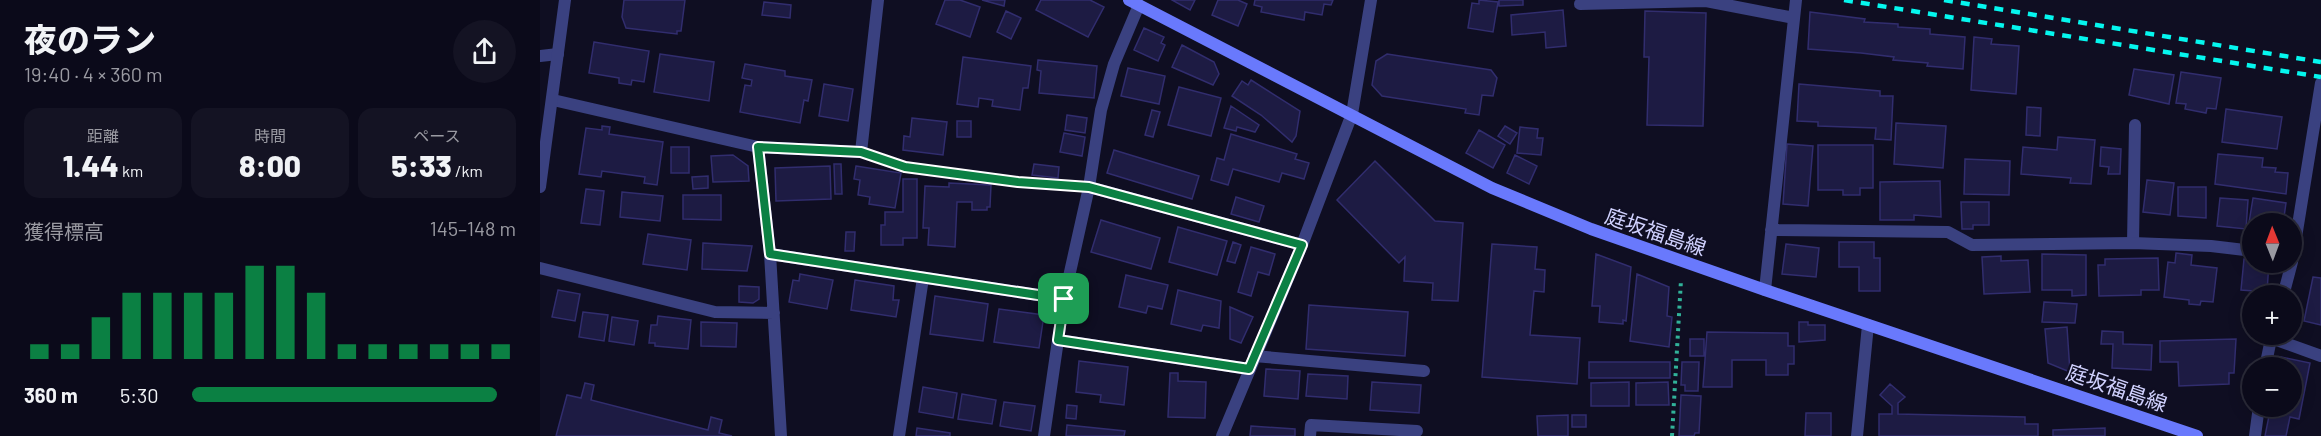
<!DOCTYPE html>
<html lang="ja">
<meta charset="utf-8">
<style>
body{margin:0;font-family:Barlow,"Noto Sans JP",sans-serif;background:#141323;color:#f1f3f6;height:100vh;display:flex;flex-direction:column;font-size:22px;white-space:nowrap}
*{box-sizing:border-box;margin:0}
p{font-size:20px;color:#9a9aa2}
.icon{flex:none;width:33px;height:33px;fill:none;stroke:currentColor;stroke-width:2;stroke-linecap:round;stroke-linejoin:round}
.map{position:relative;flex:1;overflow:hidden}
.panel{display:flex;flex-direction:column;background:#0b0a1a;width:540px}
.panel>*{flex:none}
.needle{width:39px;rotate:359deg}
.controls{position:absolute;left:1702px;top:213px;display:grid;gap:12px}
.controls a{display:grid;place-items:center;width:60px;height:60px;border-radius:50%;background:#0b0a1a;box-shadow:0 3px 15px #0003,0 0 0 2px #2b2b39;font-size:30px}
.pin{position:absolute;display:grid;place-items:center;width:51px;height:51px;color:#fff;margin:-26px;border-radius:12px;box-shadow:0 3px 9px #0006}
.round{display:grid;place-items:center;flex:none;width:63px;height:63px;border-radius:32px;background:#141323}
.summary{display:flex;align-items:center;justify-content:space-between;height:102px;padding:0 24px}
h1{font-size:33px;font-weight:800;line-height:45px}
.metrics{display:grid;grid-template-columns:repeat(3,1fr);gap:9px;height:102px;padding:6px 24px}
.metrics div{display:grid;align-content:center;border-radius:15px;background:#141323;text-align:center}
.metrics b{font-size:30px;font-weight:800}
.metrics small{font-size:16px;font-weight:400}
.metrics p{font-size:16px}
.chart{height:168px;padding:12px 24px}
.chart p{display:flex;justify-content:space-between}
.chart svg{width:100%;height:108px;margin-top:6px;stroke:#0b8043;stroke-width:6}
ul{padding:0 24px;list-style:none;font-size:20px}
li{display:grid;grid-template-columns:96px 72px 1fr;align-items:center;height:45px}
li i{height:15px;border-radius:8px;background:#0b8043}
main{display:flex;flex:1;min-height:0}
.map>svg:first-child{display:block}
.building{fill:#1d1b43;stroke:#312d6e;stroke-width:1.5}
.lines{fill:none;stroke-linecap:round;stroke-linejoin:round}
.path{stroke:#31b299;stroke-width:4;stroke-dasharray:3 4.5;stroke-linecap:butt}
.service{stroke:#3a4180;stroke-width:12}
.minor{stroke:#3a4180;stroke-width:12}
.tertiary{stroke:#3a4180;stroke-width:12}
.secondary{stroke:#6979fc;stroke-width:12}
.rail{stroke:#05f6ee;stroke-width:4.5;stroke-dasharray:9 8;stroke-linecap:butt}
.route-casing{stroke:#fff;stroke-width:12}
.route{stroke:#0b8043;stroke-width:8}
.labels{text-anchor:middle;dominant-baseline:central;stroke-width:4.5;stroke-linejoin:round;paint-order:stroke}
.street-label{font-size:21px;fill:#d0d1fe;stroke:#0f0e22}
</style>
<main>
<section class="panel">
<div class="summary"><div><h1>夜のラン</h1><p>19:40 · 4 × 360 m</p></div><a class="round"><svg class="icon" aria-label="share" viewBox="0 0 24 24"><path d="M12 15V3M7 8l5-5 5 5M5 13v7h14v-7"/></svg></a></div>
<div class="metrics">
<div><p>距離</p><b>1.44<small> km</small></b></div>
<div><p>時間</p><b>8:00</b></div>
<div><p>ペース</p><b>5:33<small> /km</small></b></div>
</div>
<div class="chart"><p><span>獲得標高</span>145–148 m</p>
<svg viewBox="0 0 160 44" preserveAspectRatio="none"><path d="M5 44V38M15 44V38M25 44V27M35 44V17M45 44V17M55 44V17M65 44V17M75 44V6M85 44V6M95 44V17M105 44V38M115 44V38M125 44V38M135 44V38M145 44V38M155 44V38"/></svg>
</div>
<ul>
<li><b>360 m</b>5:30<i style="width:94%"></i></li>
</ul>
</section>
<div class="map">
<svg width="1781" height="436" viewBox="0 0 1781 436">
<rect width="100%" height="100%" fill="#0f0e22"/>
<path class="building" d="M84 0H145L141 31H137V34L86 28 82 17Z
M405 0H420L440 7 430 37 396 24Z
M442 0H465L464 6Z
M501 0H550L564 7 548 37 496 10Z
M632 0H655L650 10Z
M678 0H698L707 4 698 26 672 15Z
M715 0H793L791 5 784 4 782 15 765 12 764 20 721 12 722 7 714 5Z
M939 0 958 2 953 32 928 28 932 3 939 4Z
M959 0H983V5L959 6Z
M224 2 251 5 250 18 222 15Z
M1023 10 1026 46 1006 48 1005 32 972 35 971 15Z
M466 11 481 18 471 39 457 32Z
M1105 11 1166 13 1163 126 1107 125 1109 57H1104Z
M1270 12 1325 19 1324 22 1358 24V27L1390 29V34L1425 37 1423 69 1387 66 1388 63 1353 60 1354 57 1321 53 1268 49Z
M604 28 624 37 621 43 625 45 618 61 594 50Z
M1434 37 1452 39 1451 44 1479 46 1476 94 1431 90Z
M54 42 109 51 104 82 92 80 91 85 79 83V78L49 73Z
M642 45 674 62 679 74 673 85 632 67Z
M120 54 174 62 169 101 114 92Z
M847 54 951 70 957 78 953 96 942 95 939 115 925 113 926 109 842 96 832 85 836 61Z
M423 57 491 66 488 88H483L480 110 452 106 453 100 439 98 438 107 417 104Z
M498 60 557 66 554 98 499 93 501 71 497 70Z
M205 64 245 71V76L272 80 268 101 264 100 260 123 200 112 205 85 211 86 212 80 202 78Z
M588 68 625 76 619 104 581 96Z
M1594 69 1634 75 1629 104 1589 95Z
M1641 72 1681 78 1676 109 1667 108 1666 113 1645 109 1646 104 1636 103Z
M711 80 760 111 756 136 752 142 721 115 692 96 702 81 708 85Z
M284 84 313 89 308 121 279 116Z
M1259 84 1340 91V96H1353L1351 140 1335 139 1336 128 1278 126V122L1257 121Z
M639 87 681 98 671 136 628 125Z
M691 106 719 125 715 132 697 127 696 131 684 128Z
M1487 107 1501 108 1500 136 1486 135Z
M1686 109 1742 117 1737 149 1682 142Z
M612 110 620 112 613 137 605 135Z
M527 115 547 118 545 133 525 130Z
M372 118 407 122 403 155 363 150 364 136 370 137Z
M417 121H431V137H417Z
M1356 123 1406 126 1403 168 1354 164Z
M62 126 70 127 69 134 123 142 117 185 104 183 105 177 62 171 61 177 39 174 46 128 62 130Z
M965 126 977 133 970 144 958 136Z
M980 127 998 129 997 138H1003L1001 155 977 153Z
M939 130 965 145 953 168 926 153Z
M524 133 545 137 542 156 520 152Z
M691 134 757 154 755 159 769 163 764 179 742 173 739 182 693 169 688 185 671 180 677 158 684 160Z
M1518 137 1555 140 1551 184 1530 183 1531 178 1481 174 1483 147 1517 150Z
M1247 144 1273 146 1268 206 1243 204Z
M1278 145H1333V188H1320V195H1303V190H1278Z
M131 147H149V173H131Z
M1561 147 1581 149 1580 174H1568L1569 167 1560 166Z
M574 150 659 176 652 199 567 173Z
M1678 154 1723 158 1722 167 1736 168 1735 172 1748 173 1746 194 1675 184Z
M193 155 208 166 209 181 173 182 171 156Z
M975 155 997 166 989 184 967 173Z
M1425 159 1470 161 1469 195 1424 194Z
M835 161 895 221 923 223 918 301 892 300 893 283 864 281 865 257 859 263 797 200Z
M294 164H301L302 194H295Z
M494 164 519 167 518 178 492 175Z
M290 166 291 199 236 201 235 168Z
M316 166 361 173 355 208 329 204 330 197 318 195 320 180 314 179Z
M168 176V188L153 189 152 177Z
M363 179H377V238H363V245H341V225H345V212H363Z
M1607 180 1634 183 1630 215 1603 212Z
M1400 181 1401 217 1374 215V220H1340V182Z
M409 183 451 185 450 207H447V210H432V202H417L415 247 388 245 389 228H383L385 186 409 187Z
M1638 187H1666V218L1638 216Z
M46 189 64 191 60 225 41 223Z
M82 192 123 196 120 221 80 217Z
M143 195H181V220L143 219Z
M696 197 724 206 719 222 691 214Z
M1680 198 1708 200 1706 229 1677 226Z
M1713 198 1746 203 1743 224H1713V242L1706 241Z
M1421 202H1449V225H1433V229H1422Z
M561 220 620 238 611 269 551 252Z
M638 227 687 241 677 275 629 262Z
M306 232H315L314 251H305Z
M108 234 151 240 147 270 103 264Z
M693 242 701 245 695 263 687 261Z
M1299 242H1334V258H1340V291H1319V267H1299Z
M163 243 212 246 207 271 162 269Z
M952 244 997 247 995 269 1005 270 1004 292 994 291 990 335 1040 338 1037 384 942 377Z
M1246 244 1279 248 1276 277 1242 274Z
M711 247 735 254 729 275 718 272 711 296 698 292Z
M1636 253 1652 255 1651 265 1677 268 1673 302 1661 301 1660 305 1649 304V300L1624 297 1628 262 1635 263Z
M1056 254 1091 267 1086 321 1083 320V324L1059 322 1060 306H1052Z
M1502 254 1546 255V295L1532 296V290H1502Z
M1461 256V261L1488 260 1490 292 1444 294 1442 257Z
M1618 258 1619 290H1601V295L1559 296 1558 265H1565V259Z
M1704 259H1713V262H1729L1727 292 1701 290Z
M260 274 293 280 287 309 249 302 253 280 259 281Z
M1097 274 1129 287 1127 316 1132 317 1129 347 1090 341Z
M586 275 628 285 622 309 608 306 606 313 579 307Z
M1773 277 1781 278V325L1764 321Z
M315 280 354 286 353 300H359L356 317 311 310Z
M199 286 219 287V299L213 303 199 302Z
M18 290 40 294 35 321 12 317Z
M638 290 681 301 679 328 663 325 661 331 631 324Z
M395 296 448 304 443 341 390 334Z
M1504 302 1537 304 1535 323 1502 322Z
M769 305 868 312 865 356 766 349Z
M690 307 713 317 701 343 690 339Z
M459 309 504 315 499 348 454 342Z
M43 312 68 315 64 341 39 337Z
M118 316 151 320 148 349 115 346V343H109L111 325H117Z
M72 317 98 321 94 345 69 341Z
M161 322 197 323 196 347 161 346Z
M1259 322H1268V325H1285V340L1259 342Z
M1527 327 1530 372 1508 363 1505 329Z
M1562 331 1583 332V344L1612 345 1611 370 1572 368 1573 344H1561Z
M1167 332 1248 333V346H1254V364H1248V375H1226V360H1192V387H1163Z
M1150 339H1164V356H1150Z
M1696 339 1694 373H1689V384L1639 386 1638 362H1620V341Z
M1741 357 1770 363 1759 419 1750 417 1746 436H1725L1731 406H1752V368H1739Z
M539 361 588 367 584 405 560 402 561 395 536 392Z
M1049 362H1130V378H1049Z
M1142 362H1159L1158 391H1145V385H1141Z
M726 369 760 371 758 399 724 396Z
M630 373H638V381L666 382 665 418 628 417Z
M768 374 808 376 807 399 766 396Z
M832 382 881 385 879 413 830 410Z
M1089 382V406H1051V383Z
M1128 382 1129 405H1096V383Z
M45 383 54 385 51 400 168 430 171 417 182 420 179 433 192 436H16L27 395 41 398Z
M1350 384 1365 397 1358 403V414L1485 417V424H1498V436H1339V414H1352V406L1340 395Z
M383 387 417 393 413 418 379 412Z
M422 394 456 400 452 424 418 419Z
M1141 395 1161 396 1159 433H1155L1154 436H1139Z
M464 402 495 406 491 431 460 426Z
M527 405 537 406 536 419 526 418Z
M1266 413H1291V436H1265Z
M1028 415V436H998L997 416Z
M1032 415H1046V427H1032Z
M527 425 585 431 584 436H526Z
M711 426 755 429V436H710Z
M377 428 410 433V436H376Z
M1565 428V436H1513V430Z"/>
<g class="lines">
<path class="path" d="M336 157C398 179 468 182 533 186
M1132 436 1141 280"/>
<path class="service" d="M1593 243 1595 125"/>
<path class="minor" d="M1040 4 1166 1 1254 18
M0 56 18 54
M13 100 218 147 321 152 338 0
M218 147 230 254 241 436
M549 187 762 245
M1231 230 1408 232 1432 245 1593 243 1671 246 1713 251
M230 254 524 299
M1752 262 1781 83
M0 268 175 312 234 313
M1225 290 1256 0
M1743 296 1752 262
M1731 338 1781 356
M518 340 709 369
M714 356 884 371
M1725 368 1732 334
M359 436 383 278
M504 436 524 299 549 187 561 110 574 64 599 5
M682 436 762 245 812 114 831 0
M770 436 771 425 877 431
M1317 436 1328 325
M1715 436 1719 406"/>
<path class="tertiary" d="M0 187 25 0"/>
<path class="secondary" d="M589 0 952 188 1051 229 1225 290 1657 436"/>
<path class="rail" d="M1304 0 1781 77
M1404 0 1781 62"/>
</g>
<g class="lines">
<g class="route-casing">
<path id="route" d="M218 147 321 152 365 167 478 182 549 187 762 245 709 369 518 340 524 299 230 254Z"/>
</g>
<use href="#route" class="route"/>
</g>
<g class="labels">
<g class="street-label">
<text transform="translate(1116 231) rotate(19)">庭坂福島線</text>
<text transform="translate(1577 387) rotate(19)">庭坂福島線</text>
</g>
</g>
</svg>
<div class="controls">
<a><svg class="needle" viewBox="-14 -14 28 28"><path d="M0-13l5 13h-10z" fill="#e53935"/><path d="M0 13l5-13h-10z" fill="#9a9aa2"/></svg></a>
<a>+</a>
<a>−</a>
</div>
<div class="pin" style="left:524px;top:299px;background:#1e9e55"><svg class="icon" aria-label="arrive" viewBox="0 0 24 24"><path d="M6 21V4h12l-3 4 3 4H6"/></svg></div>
</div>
</main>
